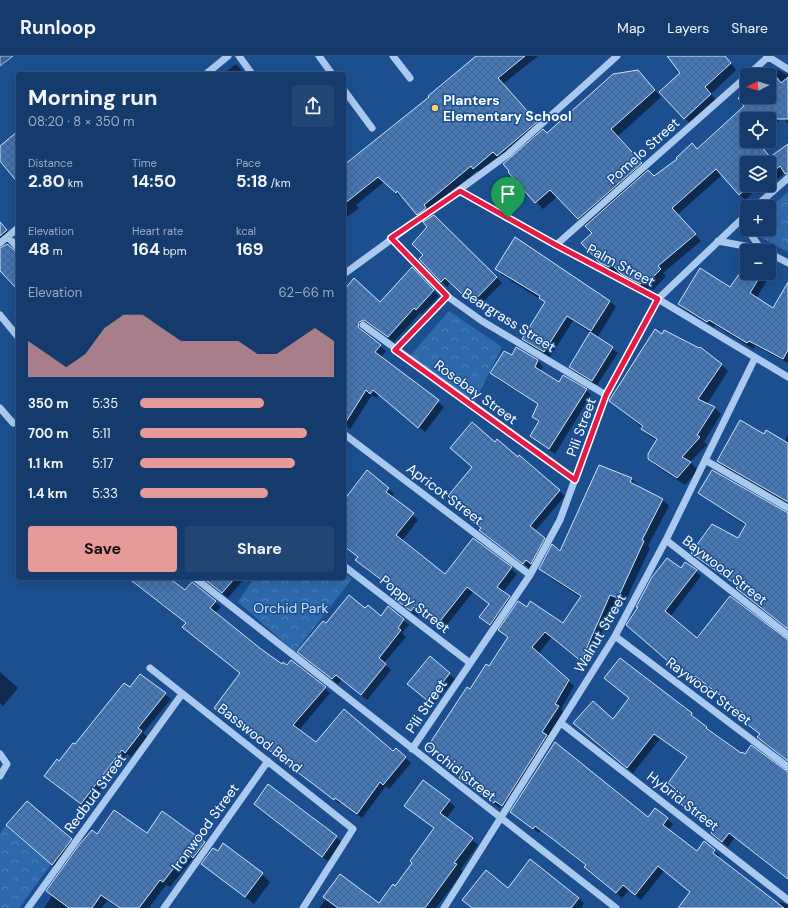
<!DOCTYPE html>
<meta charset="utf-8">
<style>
body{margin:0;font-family:"DM Sans",sans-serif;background:#214673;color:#f1f3f6;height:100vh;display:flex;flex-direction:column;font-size:15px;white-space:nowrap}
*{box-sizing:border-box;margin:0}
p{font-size:13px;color:#9dadc1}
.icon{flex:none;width:22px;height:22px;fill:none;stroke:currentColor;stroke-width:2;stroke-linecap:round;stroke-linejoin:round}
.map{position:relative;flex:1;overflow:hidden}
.panel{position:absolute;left:16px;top:16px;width:330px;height:508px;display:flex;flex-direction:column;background:#143b6b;border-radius:4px;box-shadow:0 4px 16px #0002,0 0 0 1px #33557e}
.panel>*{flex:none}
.needle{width:26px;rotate:265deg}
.controls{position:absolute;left:740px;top:12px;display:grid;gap:8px}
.controls a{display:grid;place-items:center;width:36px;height:36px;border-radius:4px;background:#143b6b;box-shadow:0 4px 16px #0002,0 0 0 1px #33557e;font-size:20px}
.pin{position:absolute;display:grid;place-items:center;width:34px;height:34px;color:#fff;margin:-41px -17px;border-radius:50% 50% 50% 0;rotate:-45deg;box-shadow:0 0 4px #0007}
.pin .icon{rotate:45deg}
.round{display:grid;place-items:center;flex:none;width:42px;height:42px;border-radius:4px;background:#214673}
.headline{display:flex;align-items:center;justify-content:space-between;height:68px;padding:0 12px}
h1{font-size:22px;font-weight:700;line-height:30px}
.figures{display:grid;grid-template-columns:repeat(3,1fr);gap:6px;height:68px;padding:4px 12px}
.figures div{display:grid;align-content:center}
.figures b{font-size:17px;font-weight:700}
.figures small{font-size:11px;font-weight:400}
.figures p{font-size:11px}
.chart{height:112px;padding:8px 12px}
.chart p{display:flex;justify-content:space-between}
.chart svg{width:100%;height:72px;margin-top:4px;fill:#e69b98;opacity:.7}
.cta{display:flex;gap:8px;margin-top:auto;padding:8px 12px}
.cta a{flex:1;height:46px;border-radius:4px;background:#e69b98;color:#111;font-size:16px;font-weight:700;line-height:46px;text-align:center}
.cta a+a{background:#214673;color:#f1f3f6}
ul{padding:0 12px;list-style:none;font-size:13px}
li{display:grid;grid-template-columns:64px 48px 1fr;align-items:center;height:30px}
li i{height:10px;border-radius:5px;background:#e69b98}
header{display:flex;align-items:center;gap:24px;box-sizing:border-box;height:56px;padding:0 20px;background:#143b6b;border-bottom:1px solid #33557e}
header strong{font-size:19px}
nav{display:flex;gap:22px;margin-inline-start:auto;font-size:14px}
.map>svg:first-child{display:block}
.forest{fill:url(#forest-crowns)}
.water{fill:#3c6290;stroke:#9cc4f0}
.shadow{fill:#0007;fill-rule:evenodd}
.building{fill:url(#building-cross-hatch);stroke:#cfe3fa}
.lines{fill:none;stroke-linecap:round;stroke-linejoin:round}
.minor{stroke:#a9c9ee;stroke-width:7}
.route-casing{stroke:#fff;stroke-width:8}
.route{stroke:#e11d48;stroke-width:5}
.poi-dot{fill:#ffd166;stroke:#1b4f8f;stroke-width:1.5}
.labels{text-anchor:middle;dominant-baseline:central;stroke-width:3;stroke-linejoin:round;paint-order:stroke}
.poi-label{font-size:14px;font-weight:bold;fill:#fff;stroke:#1b4f8f;text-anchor:start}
.street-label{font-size:14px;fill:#fff;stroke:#1b4f8f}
.park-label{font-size:14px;fill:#cfe3fa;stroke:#1b4f8f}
</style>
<header>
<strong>Runloop</strong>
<nav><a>Map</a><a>Layers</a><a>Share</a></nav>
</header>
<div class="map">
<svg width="788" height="852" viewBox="0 0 788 852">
<defs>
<pattern id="forest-crowns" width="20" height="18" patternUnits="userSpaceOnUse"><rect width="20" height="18" fill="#2e69ad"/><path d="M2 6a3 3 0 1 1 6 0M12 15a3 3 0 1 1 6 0" fill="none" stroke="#4d80b9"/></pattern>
<pattern id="building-cross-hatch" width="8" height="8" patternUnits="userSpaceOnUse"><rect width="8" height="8" fill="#4478b7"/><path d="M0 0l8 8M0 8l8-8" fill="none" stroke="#486282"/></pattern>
</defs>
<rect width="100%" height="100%" fill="#1b4f8f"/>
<path class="forest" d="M788 136V196L745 173H769V152Z
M449 255 502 291 474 347 409 301Z
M344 517 352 523 295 596 238 546 254 522H344Z
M6 769 51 808 19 852H0V778Z"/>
<path class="water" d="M0 0H13L0 10Z"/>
<path class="shadow" d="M476 0H538L503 28 542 72 480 118 477 115 429 155 423 164 403 141 402 142 384 126 356 149 359 152 344 163V111L430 41Z
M668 0H725L736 14 711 38 717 45 691 69 661 36 681 17Z
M236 8 245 18H223Z
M778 14 788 19V68L783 61 769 74V63H747V85H757L770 102 788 98V118L786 116 759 138 755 135 745 144 722 119 677 159 701 185 663 217 666 220 653 234 649 232 646 233 628 224 618 214 615 217 607 212 583 187 593 177 558 140 543 153 509 116 547 78 645 22 661 41 617 81 654 121 698 95 746 50 747 37V41H769V20ZM747 107H769V129H747Z
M434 160 502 227 478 251 451 226 447 231 420 203 424 199 429 171Z
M0 167 13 181 6 188 16 198 18 197V232L0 212Z
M747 207V217H769V215L771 217 756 243 773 253 788 228V307L755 290 753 293 715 269 714 271 685 254 679 248 731 232Z
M412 212 439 240 422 258 420 257 394 286 370 269 365 271 364 276 386 295 380 302 444 351 425 376 379 339 376 342 372 339 350 373 344 368V234L380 247Z
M496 212 610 245 616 251 597 282 618 297 597 329 575 316 570 311 591 277 573 265 550 301 529 289 523 283 546 247 502 219Z
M662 279 721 308 728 315 707 348 714 351 721 358 704 386 707 389 690 406 698 414 685 429 655 409 647 401 657 385 649 380 642 373 643 372 610 345Z
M517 293 538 305 543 311 540 315 559 328 586 334 591 339 555 398 531 380 538 366 533 361 539 349 497 323 491 317 512 301Z
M764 379 784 386 788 379V448L724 411 718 405Z
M495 387 518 402 519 401 565 440 535 475 549 488 529 512 481 474Z
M599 410 632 423 638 429 637 430 663 444 669 450 648 490 650 492 624 548 616 544 587 610 551 582 538 598 574 630 561 653 565 657 509 755 501 750 500 752 466 728 460 722 464 716 429 690 470 635 490 612 508 582 500 574 527 553 564 568 581 542 546 519 540 513 560 496Z
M388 432 394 438 391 441 418 464 402 485 445 520 511 512 517 518 503 536 515 546 496 574 481 561 489 549 473 536 443 574 420 556 417 560 396 543 400 538 362 510 357 504 359 501 344 489V439L348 441Z
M700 436 788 457V559L770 546 764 554 743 538 737 532 738 531 692 497 738 483 746 470 706 442Z
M681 514 696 515 701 520 670 561 698 584 788 587V705L759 681 761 678 744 657 701 624 697 629 633 575 639 552 637 551Z
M132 522H168L185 536 215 546 221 551 215 557 282 609 325 632 330 637 299 674 316 688 394 696 396 693 411 707 389 733 386 730 362 762 341 746 340 748 215 652 241 617 186 568 136 529 131 524Z
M203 522H245L228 542Z
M389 552 409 569 402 577 406 581 384 607 391 614 367 644 342 623 338 628 304 601 326 569 365 553 381 561Z
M430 602 455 623 433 649 414 633Z
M620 603 741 698 788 716V823L735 781 728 791 712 777 714 774 677 744 682 738 688 702 660 683 633 717 580 673 613 665 630 643 605 622Z
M0 616 18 632 3 650 0 647Z
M140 619 171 643 143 677 147 681 131 701 127 698 87 753 45 720 130 633Z
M269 730 342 786 328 805 261 753Z
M449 745 455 751 446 763 478 789 461 813 463 816 436 852H319L326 843 379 848 395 831 413 807 435 773 405 749Z
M655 753 673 768 669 774 697 796 705 787 720 800 718 803 778 849 780 846 788 849V852H679L691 837 664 815 641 844 629 834 622 842 561 789 541 774 539 777 512 756 648 762Z
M13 774 71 784 76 789 58 814Z
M97 779H147L204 787 210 793 200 807 193 802 170 831 166 829 149 852H118L107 845 102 852H44L52 840 48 835Z
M531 805 579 842 584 848 581 852H472L463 844 508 833Z
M203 808 262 818 270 826 254 848Z"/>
<path class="building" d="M476 0H525L498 22 537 66 497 100 493 96 473 113 471 110 424 149 426 152 417 159 397 135 396 137 378 121 344 148V109L429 41 428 40Z
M667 0H725L731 7 705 31 711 38 684 63 659 36 680 17Z
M638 14 655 34 611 73 642 107 578 163 550 134 535 147 508 116 509 115 503 108 543 73 547 77 613 18Z
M774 18 781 27 788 21V63H739L747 73V85H757L770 101 788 88V117L785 118 780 110 769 119V107H747V129H757L752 133 749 130 739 139 716 113 672 152 696 178 658 210 661 213 646 228 643 226 640 228 621 218 612 209 609 211 600 207 581 187 592 177 585 170 648 114 654 120 677 103 676 102 692 87 697 93 744 50 738 42 747 36V41H769V21Z
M18 75V127L0 105V90Z
M434 159 497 221 472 247 445 222 441 226 419 203 423 199 412 188 427 171 423 166Z
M0 166 7 174 0 180Z
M515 181 610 245 591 275 567 260 544 296 522 283 545 246 539 242 540 240 495 213Z
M7 188 18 197V234L0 215V192Z
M412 211 434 234 416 254 414 252 388 281 364 264 359 266 358 271 381 289 375 296 439 344 418 372 373 334 370 338 366 334 344 369V234L354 222 380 246Z
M700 212 730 231 740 217H762L750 237 773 252 788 226V294L783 303 749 285 747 287 709 264 707 266 678 248Z
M655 273 662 278 664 274 699 292 700 291 722 308 698 343 715 351 697 379 700 381 682 401 691 406 677 422 648 403V398L657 383 641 373 643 370 609 345Z
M590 276 613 291 592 325 569 311Z
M516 291 538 304 535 311 559 326 563 319 587 333 549 393 530 380 539 365 532 361 538 348 490 317 504 295 512 299Z
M740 364 764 378 766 374 788 387V446L717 405Z
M472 366 495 386 497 383 518 401 519 399 560 434 530 470 545 482 531 508 526 504 523 508 479 474 481 472 471 464 473 462 448 440 472 411 450 392Z
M599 409 632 422 630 426 663 443 642 484 644 485 618 542 610 539 581 605 545 576 532 591 569 624 555 648 559 650 542 676 547 679 502 750 495 745 494 747 459 722 463 715 428 690 467 631 470 633 486 608 489 610 508 581 498 574 518 545 527 551 530 545 563 567 581 540 539 513 552 488 560 495Z
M367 414 389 432 386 436 414 457 396 479 445 518 473 482 512 511 497 531 510 540 490 569 479 561 489 548 467 531 437 569 414 551 411 555 395 543 399 537 355 504 358 501 344 490V444Z
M712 414 788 457V573L736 532 738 530 691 497 712 468 738 482 746 468 698 437Z
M667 502 681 512 685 506 697 514 665 555 697 582 730 540 788 584V705L757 681 760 678 739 662 743 657 695 620 691 625 626 569 638 551H636L652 521Z
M128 522H169L185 534 192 526 216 545 210 552 261 593 282 608 283 606 287 609 291 604 326 631 293 669 316 686 344 653 393 695 396 692 406 701 383 729 380 726 357 758 335 742 334 744 214 652 240 617 182 571 186 567Z
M203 522H235L222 537Z
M349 539 365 552 368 549 381 560 388 550 404 563 398 572 401 574 379 602 386 608 361 639 336 619 332 623 297 596 323 565 326 567Z
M430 600 450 617 428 645 407 628Z
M620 602 692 657 691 659 707 671 706 672 741 697 742 696 745 698 751 689 788 716V823L729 777 722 786 711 777 713 774 676 744 681 738 668 727 687 701 654 678 627 712 573 667 593 645 613 663 629 642 604 622Z
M140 618 166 637 138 672 142 675 125 697 122 694 81 748 44 720 57 703 59 705 73 687 75 688 124 627 130 631Z
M555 686 648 761 655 752 668 762 663 769 697 795 704 785 715 794 713 797 784 852H678L690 836 658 810 635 839 623 829 616 837 584 811 586 809 554 784 535 770 533 773 510 756Z
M423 724 450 744 440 757 473 782 454 807 457 808 425 852H338L323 841 340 818 379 847 393 828 395 830 412 807 410 805 434 772 404 750Z
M268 728 337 780 322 801 254 748Z
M27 745 72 783 52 809 6 769Z
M114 754 147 777 162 755 205 786 193 802 186 796 163 826 160 824 139 852H120L101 839 92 852H69L46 835 79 789 92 774 97 778Z
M223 787 263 817 245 841 201 808 213 792 218 795Z
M530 803 579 842 571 852H472L462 844 486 814 508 832Z"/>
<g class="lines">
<path class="minor" d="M239 0 252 18
M319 0 332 18
M393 0 410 22
M767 0 788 13
M206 18 228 0
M748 19 768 1
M344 34 372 72
M460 135 556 189 658 243 788 321
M755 151 788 122
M747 173 761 193
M8 181 18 192
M391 182 447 240 482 265 606 339
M718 185 761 193 766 195
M0 187 18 172
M556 189 747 20
M769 197 788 207
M344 218 507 99 617 0
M0 259 18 281
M363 269 575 423
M395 294 447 240
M0 352 13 367
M344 378 530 519
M705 404 788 452
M666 484 788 579
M344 510 470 607
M195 522 616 852
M615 580 788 711
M150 612 353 773 303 852
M561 667 788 844
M412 693 530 519 560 464 606 339 658 243 747 158
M0 698 7 708 0 720
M28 852 182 638
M164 852 268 705
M444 852 615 580 666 484 755 302"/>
</g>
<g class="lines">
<g class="route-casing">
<path id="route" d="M460 135 556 189 658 243 606 339 575 424 395 294 447 240 391 182Z"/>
</g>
<use href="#route" class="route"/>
</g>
<circle class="poi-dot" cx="435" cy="52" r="4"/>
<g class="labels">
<g class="poi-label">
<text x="443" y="44">Planters<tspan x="443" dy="16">Elementary School</tspan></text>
</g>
<g class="street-label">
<text transform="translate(643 95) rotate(-42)">Pomelo Street</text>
<text transform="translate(621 209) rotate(28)">Palm Street</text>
<text transform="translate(509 264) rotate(32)">Beargrass Street</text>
<text transform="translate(476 336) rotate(36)">Rosebay Street</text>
<text transform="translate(581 371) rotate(-70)">Pili Street</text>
<text transform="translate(445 438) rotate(37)">Apricot Street</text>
<text transform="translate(725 514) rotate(38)">Baywood Street</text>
<text transform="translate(415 548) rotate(38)">Poppy Street</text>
<text transform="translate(600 577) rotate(-60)">Walnut Street</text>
<text transform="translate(709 635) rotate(37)">Raywood Street</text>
<text transform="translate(426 650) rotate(-56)">Pili Street</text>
<text transform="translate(260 682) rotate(38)">Basswood Bend</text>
<text transform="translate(460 715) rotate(38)">Orchid Street</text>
<text transform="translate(95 737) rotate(-54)">Redbud Street</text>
<text transform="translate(683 745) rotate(38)">Hybrid Street</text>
<text transform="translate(205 771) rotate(-54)">Ironwood Street</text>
</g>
<g class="park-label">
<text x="291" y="552">Orchid Park</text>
</g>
</g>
</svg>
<div class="controls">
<a><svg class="needle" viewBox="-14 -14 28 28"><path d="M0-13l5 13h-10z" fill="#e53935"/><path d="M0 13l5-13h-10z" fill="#9dadc1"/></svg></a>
<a><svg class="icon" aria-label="locate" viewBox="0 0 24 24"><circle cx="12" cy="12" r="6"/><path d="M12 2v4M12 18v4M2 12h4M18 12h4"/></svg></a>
<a><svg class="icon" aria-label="layers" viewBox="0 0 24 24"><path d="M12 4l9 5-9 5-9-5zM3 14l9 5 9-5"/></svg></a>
<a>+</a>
<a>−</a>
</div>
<div class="pin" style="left:508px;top:162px;background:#1e9e55"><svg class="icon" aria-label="arrive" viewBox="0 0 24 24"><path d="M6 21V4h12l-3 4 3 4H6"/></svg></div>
<section class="panel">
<div class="headline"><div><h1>Morning run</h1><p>08:20 · 8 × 350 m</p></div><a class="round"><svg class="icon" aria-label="share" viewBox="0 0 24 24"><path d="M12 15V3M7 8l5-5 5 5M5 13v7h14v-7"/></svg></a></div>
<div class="figures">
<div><p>Distance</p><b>2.80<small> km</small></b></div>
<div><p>Time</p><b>14:50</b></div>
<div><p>Pace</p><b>5:18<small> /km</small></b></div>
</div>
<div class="figures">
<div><p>Elevation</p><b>48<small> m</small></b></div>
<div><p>Heart rate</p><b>164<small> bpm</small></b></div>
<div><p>kcal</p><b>169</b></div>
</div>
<div class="chart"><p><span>Elevation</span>62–66 m</p>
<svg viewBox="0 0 160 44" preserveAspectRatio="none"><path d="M0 44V22L10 30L20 38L30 30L40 14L50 6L60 6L70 14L80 22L90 22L100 22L110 22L120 30L130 30L140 22L150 14L160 22V44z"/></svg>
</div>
<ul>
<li><b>350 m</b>5:35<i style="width:64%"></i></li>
<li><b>700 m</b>5:11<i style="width:86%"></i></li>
<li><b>1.1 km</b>5:17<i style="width:80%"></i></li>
<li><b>1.4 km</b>5:33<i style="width:66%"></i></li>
</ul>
<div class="cta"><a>Save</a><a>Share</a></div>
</section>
</div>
